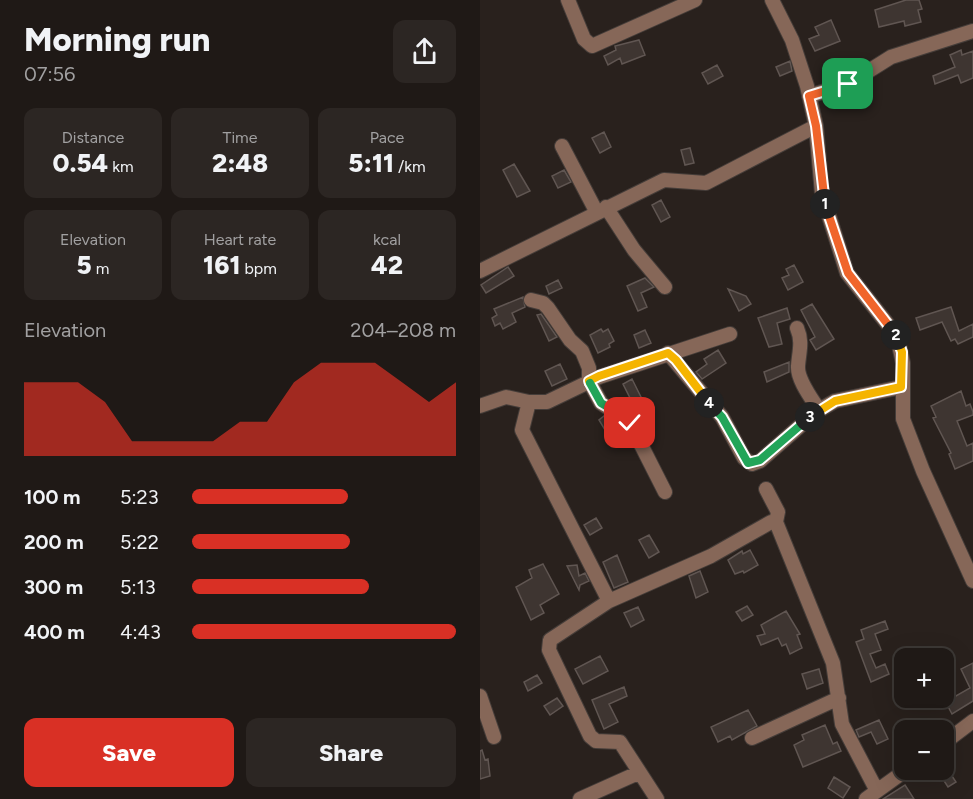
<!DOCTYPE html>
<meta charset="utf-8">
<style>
body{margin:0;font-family:Figtree,sans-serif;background:#2c2623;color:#f1f3f6;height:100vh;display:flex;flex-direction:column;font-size:22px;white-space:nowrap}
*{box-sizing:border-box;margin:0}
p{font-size:20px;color:#a1a0a1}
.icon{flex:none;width:33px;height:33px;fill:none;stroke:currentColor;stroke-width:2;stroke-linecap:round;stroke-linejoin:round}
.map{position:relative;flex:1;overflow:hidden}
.side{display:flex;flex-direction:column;background:#1f1916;width:480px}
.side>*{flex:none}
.tools{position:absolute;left:414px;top:648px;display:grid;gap:12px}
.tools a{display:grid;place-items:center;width:60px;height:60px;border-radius:12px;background:#1f1916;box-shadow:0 6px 24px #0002,0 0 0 2px #3c3835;font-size:30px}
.pin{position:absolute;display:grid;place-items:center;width:51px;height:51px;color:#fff;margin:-26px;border-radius:12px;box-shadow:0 3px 9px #0006}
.km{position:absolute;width:30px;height:30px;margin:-15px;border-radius:50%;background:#222;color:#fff;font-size:16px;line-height:30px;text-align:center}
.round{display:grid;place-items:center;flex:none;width:63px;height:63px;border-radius:12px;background:#2c2623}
.headline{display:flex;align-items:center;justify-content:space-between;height:102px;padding:0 24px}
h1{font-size:33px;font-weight:800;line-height:45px}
.stats{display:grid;grid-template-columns:repeat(3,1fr);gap:9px;height:102px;padding:6px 24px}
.stats div{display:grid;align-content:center;border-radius:12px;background:#2c2623;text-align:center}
.stats b{font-size:26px;font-weight:800}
.stats small{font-size:16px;font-weight:400}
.stats p{font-size:16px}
.chart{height:168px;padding:12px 24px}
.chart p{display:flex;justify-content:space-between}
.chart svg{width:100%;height:108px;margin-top:6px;fill:#d93025;opacity:.7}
.button{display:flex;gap:12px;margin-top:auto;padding:12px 24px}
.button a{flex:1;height:69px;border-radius:12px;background:#d93025;color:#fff;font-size:24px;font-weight:800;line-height:69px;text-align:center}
.button a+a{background:#2c2623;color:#f1f3f6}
ul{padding:0 24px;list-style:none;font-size:20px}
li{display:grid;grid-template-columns:96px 72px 1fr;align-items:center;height:45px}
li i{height:15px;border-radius:8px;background:#d93025}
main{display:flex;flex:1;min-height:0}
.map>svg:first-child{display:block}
.building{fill:#3e3531;stroke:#605652;stroke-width:1.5}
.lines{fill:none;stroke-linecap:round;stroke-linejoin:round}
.minor-casing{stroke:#453d39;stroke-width:16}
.minor{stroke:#866758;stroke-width:14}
.split-1-casing{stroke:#fff;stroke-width:12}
.split-2-casing{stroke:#fff;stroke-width:12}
.split-3-casing{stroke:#fff;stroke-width:12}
.split-4-casing{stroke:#fff;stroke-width:12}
.split-5-casing{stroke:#fff;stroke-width:12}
.split-6-casing{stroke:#fff;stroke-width:12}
.split-1{stroke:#f0652b;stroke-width:8}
.split-2{stroke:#f0652b;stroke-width:8}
.split-3{stroke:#f5b400;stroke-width:8}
.split-4{stroke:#22a559;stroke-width:8}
.split-5{stroke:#f5b400;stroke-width:8}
.split-6{stroke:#22a559;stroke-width:8}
</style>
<main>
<section class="side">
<div class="headline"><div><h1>Morning run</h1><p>07:56</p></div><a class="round"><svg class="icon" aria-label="share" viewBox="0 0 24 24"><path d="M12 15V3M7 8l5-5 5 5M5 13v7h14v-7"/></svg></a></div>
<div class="stats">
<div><p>Distance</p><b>0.54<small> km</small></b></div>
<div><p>Time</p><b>2:48</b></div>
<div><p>Pace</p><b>5:11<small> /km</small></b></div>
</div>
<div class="stats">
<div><p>Elevation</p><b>5<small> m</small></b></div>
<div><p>Heart rate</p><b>161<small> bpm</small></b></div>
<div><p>kcal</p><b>42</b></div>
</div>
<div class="chart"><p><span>Elevation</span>204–208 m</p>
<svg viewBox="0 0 160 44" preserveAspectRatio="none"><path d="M0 44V14L10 14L20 14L30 22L40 38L50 38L60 38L70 38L80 30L90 30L100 14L110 6L120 6L130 6L140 14L150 22L160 14V44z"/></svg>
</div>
<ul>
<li><b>100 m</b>5:23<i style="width:59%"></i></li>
<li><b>200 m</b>5:22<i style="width:60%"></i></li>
<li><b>300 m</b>5:13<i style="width:67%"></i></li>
<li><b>400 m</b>4:43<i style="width:100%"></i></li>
</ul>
<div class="button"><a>Save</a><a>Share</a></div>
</section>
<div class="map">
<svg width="493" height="799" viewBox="0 0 493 799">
<rect width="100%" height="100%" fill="#29211d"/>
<path class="building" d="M426 0H439L442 9 438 10 441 22 425 26 424 21 399 27 395 10Z
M351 20 360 41 335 51 329 39 339 35 335 27Z
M159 40 165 55 142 64 140 58 128 65 124 56 136 50 135 46Z
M481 50 482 55 493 51V78L481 83 478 75 455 84 453 76 475 67 470 55Z
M310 61 312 71 300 76 296 67Z
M237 65 243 76 228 84 222 73Z
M124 132 131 147 120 153 112 138Z
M210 148 214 163 205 165 201 150Z
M34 164 50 191 37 197 23 170Z
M84 170 91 182 78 188 72 176Z
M181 200 190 217 181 222 172 205Z
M314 265 323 282 308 290 302 278 309 275 306 269Z
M28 267 34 276 6 293 1 285Z
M165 278 174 287 161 293 167 307 158 311 147 286Z
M78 280 82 288 69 294 66 286Z
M248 289 266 296 271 304 259 311Z
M43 297 45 307 32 313 36 322 23 329 20 323 15 326 12 318 17 315 14 309Z
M332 304 354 339 336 350 330 340 335 337 321 310Z
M471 307 479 331 493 324V337L478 344 475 339 471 341 462 322 440 330 436 318Z
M307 308 310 319 297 323 302 344 289 347 278 318Z
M61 314 77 337 69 341 57 315Z
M121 329 123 332 128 329 134 341 129 344 130 347 118 353 110 335Z
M165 330 171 343 159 348 154 335Z
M238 350 246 363 222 379 216 372 227 364 224 359Z
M309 362V372L287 382 284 372Z
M80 364 87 379 72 386 65 371Z
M152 379 164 403 166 402 172 410 159 420 147 405 152 402 143 384Z
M481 391 486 406 490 404 493 412V415L477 421 487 446 493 443V461L475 469 469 454 471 453 453 418 456 417 451 406Z
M124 416 141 428 144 432 131 440 119 420Z
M116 518 122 528 110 535 104 525Z
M169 535 179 552 169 558 159 540Z
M270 550 278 565 264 573 263 571 255 574 248 560 262 551 263 554Z
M137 555 148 582 134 588 123 562Z
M63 564 79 594 60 605 64 613 51 620 36 587 52 578 49 570Z
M97 565 99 576 105 573 109 581 100 585 99 590 87 566Z
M220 571 228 592 216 598 209 576Z
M267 606 273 615 262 621 256 612Z
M158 607 164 620 151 627 144 613Z
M306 611 320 634 317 635 322 648 310 654 306 644 302 646 298 638 281 645 277 636 285 634 281 625Z
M405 621 408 629 395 634 401 650 390 654 396 668 405 664 409 674 391 682 376 642 384 639 381 630Z
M120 656 128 671 103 684 95 669Z
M493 663V701L472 714 464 699V675L476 696 490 688 481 669Z
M339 669 343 683 327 689 322 674Z
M57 675 62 683 48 691 44 682Z
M144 687 147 696 129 704 138 722 124 729 112 700Z
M77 698 83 706 70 715 64 706Z
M268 710 277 726 252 740 250 736 238 742 231 727Z
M399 720 408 739 397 744 391 732 379 737 376 730Z
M345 725 353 744 357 742 361 751 323 767 314 745 324 740 322 735Z
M2 750 5 760 8 759 10 776 0 779V751Z
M457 770H468L476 782 468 787Z
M354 777 370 787 363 798 348 788Z
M425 785 434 799H403Z"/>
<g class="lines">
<g class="minor-casing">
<path id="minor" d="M88 0 104 39 112 46 215 0
M292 0 312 40 327 86 336 126 342 194 367 273 417 336 423 363V419L443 471 493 581
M329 96 368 84 411 57 493 31
M82 146 116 211
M126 207 154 250 185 287
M0 271 184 180 226 183 336 126
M51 300 63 303 68 308 90 340 102 351 109 368V381L121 403 150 423 185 492
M317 328C323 342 319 352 318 366 317 380 332 399 339 410
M188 353 242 417 264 458 272 464 280 461 336 412 355 401 421 387
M49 402 42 430 129 601
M0 406 26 397 49 402H67L119 377 250 334
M286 489 298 512 296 522 353 663 362 724 397 791
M0 696 14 737
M272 738 359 698
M464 743 493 721
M100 799 158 773
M177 799 140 742 116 741 110 736 69 650 70 640 129 601 231 556 291 522H296
M386 799 426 770"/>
</g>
<use href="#minor" class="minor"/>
</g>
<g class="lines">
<g class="split-1-casing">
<path id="split-1" d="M345 204 336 126 329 96 368 84"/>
</g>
<g class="split-2-casing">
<path id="split-2" d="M345 204 368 273 416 335"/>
</g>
<g class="split-3-casing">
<path id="split-3" d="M330 417 355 401 421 387 422 352 416 335"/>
</g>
<g class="split-4-casing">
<path id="split-4" d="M229 403 242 417 268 463 280 460 330 417"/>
</g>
<g class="split-5-casing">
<path id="split-5" d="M110 383 109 381 119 376 188 353 196 360 229 403"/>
</g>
<g class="split-6-casing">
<path id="split-6" d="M110 383 121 403 145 417 150 423"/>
</g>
<use href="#split-1" class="split-1"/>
<use href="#split-2" class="split-2"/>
<use href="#split-3" class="split-3"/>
<use href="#split-4" class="split-4"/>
<use href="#split-5" class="split-5"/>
<use href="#split-6" class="split-6"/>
</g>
</svg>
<div class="tools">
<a>+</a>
<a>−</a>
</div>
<div class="pin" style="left:368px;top:84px;background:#1e9e55"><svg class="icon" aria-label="arrive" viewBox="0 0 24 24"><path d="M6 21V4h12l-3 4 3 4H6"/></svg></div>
<div class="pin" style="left:150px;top:423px;background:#d93025"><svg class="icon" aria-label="check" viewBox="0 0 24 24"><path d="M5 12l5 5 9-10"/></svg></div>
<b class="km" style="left:345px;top:204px">1</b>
<b class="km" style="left:416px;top:335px">2</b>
<b class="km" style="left:330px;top:417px">3</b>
<b class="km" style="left:229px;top:403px">4</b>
</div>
</main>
